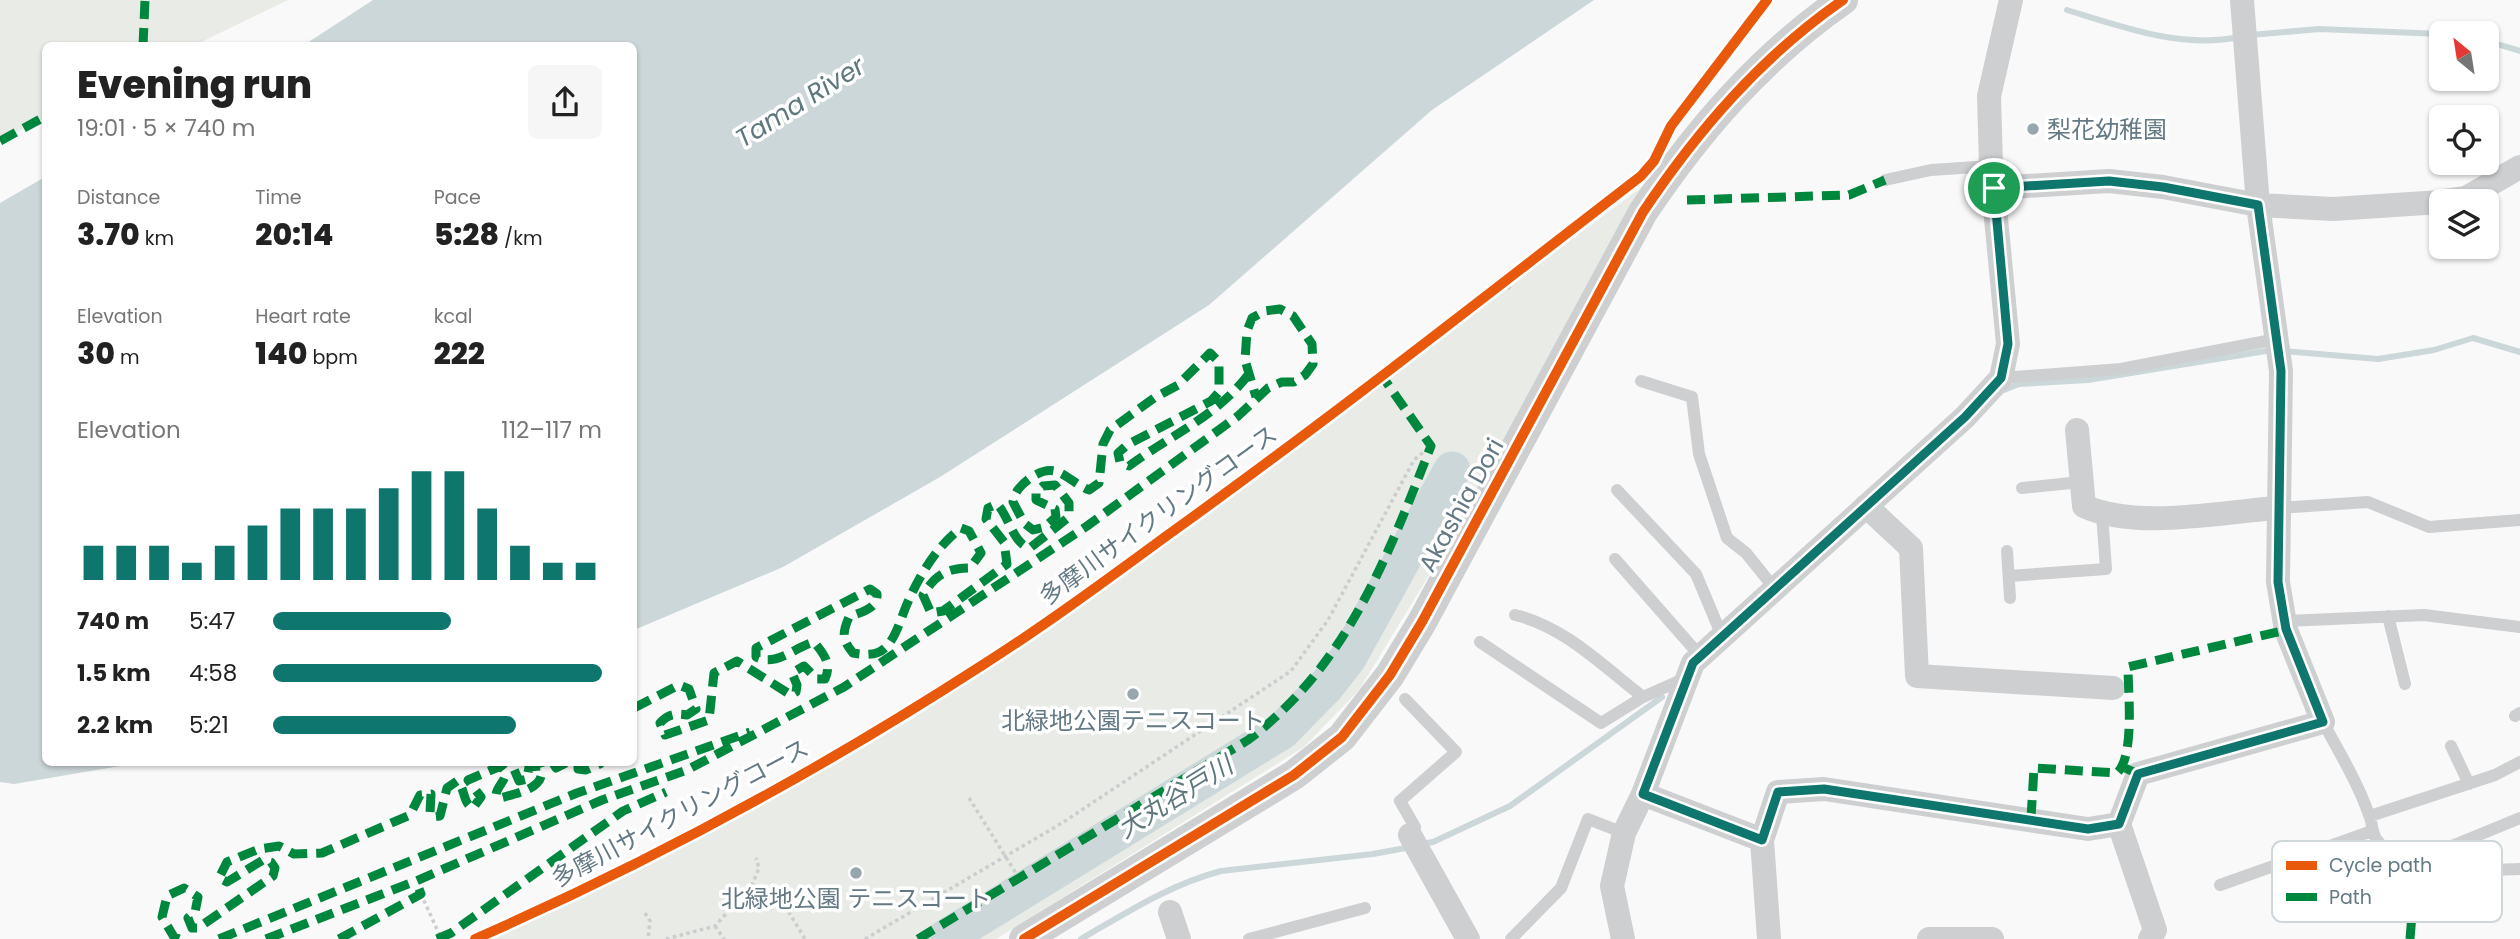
<!DOCTYPE html>
<meta charset="utf-8">
<style>
body{margin:0;font-family:Poppins,"Noto Sans JP",sans-serif;background:#f6f6f6;color:#222;height:100vh;display:flex;flex-direction:column;font-size:26px;white-space:nowrap}
*{box-sizing:border-box;margin:0}
p{font-size:23px;color:#767676}
.icon{flex:none;width:38px;height:38px;fill:none;stroke:currentColor;stroke-width:2;stroke-linecap:round;stroke-linejoin:round}
.map{position:relative;flex:1;overflow:hidden}
.sheet{position:absolute;left:42px;top:42px;width:595px;height:724px;display:flex;flex-direction:column;background:#fff;border-radius:10px;box-shadow:0 2px 5px #0004}
.sheet>*{flex:none}
.needle{width:46px;rotate:330deg}
.controls{position:absolute;left:2429px;top:21px;display:grid;gap:14px}
.controls a{display:grid;place-items:center;width:70px;height:70px;border-radius:10px;background:#fff;box-shadow:0 2px 5px #0004;font-size:35px}
.pin{position:absolute;display:grid;place-items:center;width:60px;height:60px;color:#fff;margin:-30px;border:4px solid #fff;border-radius:50%;box-shadow:0 2px 7px #0007}
.round{display:grid;place-items:center;flex:none;width:74px;height:74px;border-radius:10px;background:#f6f6f6}
.headline{display:flex;align-items:center;justify-content:space-between;height:119px;padding:0 35px}
h1{font-size:38px;font-weight:800;line-height:52px}
.stats{display:grid;grid-template-columns:repeat(3,1fr);gap:10px;height:119px;padding:7px 35px}
.stats div{display:grid;align-content:center}
.stats b{font-size:30px;font-weight:800}
.stats small{font-size:19px;font-weight:400}
.stats p{font-size:19px}
.chart{height:196px;padding:14px 35px}
.chart p{display:flex;justify-content:space-between}
.chart svg{width:100%;height:126px;margin-top:7px;stroke:#0f766e;stroke-width:6}
ul{padding:0 35px;list-style:none;font-size:23px}
li{display:grid;grid-template-columns:112px 84px 1fr;align-items:center;height:52px}
li i{height:18px;border-radius:9px;background:#0f766e}
.map>svg:first-child{display:block}
.green{fill:#e8ebe6}
.water{fill:#ccd7d9}
.lines{fill:none;stroke-linecap:round;stroke-linejoin:round}
.stream{stroke:#ccd7d9;stroke-width:6}
.river{stroke:#ccd7d9;stroke-width:37}
.path{stroke:#cccdce;stroke-width:3.5;stroke-dasharray:3.5 3.5;stroke-linecap:butt}
.service{stroke:#cecfd0;stroke-width:12}
.minor{stroke:#cecfd0;stroke-width:24}
.tertiary{stroke:#cecfd0;stroke-width:30}
.quiet{stroke:#00873e;stroke-width:9;stroke-dasharray:18 9;stroke-linecap:butt}
.cycleway-casing{stroke:#fff;stroke-width:15}
.cycleway{stroke:#e8590c;stroke-width:10}
.route-casing{stroke:#fff;stroke-width:14}
.route{stroke:#0f766e;stroke-width:9}
.poi-dot{fill:#98a6ae;stroke:#fff;stroke-width:2.5}
.labels{text-anchor:middle;dominant-baseline:central;stroke-width:7;stroke-linejoin:round;paint-order:stroke}
.poi-label{font-size:24px;fill:#637a85;stroke:#fff}
.street-label{font-size:24px;fill:#637a85;stroke:#fff}
.water-label{font-size:26px;font-style:italic;fill:#5e797e;stroke:#fff}
.key{fill:#fff;stroke:#d0d7da;stroke-width:2}
.key-label{font-size:19px;fill:#637a85}
</style>
<div class="map">
<svg width="2520" height="939" viewBox="0 0 2520 939">
<rect width="100%" height="100%" fill="#f9f9f9"/>
<path class="green" d="M0 0H288L195 45 46 46 45 118 0 141Z
M1652 179 1473 503 1359 690 1304 747 996 939H489L690 841 912 719 1149 558Z"/>
<path class="water" d="M373 0H1594L1432 110 1209 305 940 477 783 567 634 630V46L304 45Z
M45 177 46 763H138L14 784 0 782V203Z"/>
<g class="lines">
<path class="stream" d="M2067 10C2122 27 2182 49 2239 37
M2250 35 2319 29 2441 34
M2487 41 2520 51
M2283 351 2378 359 2434 350 2473 338 2520 352
M2004 390 2019 384 2088 380 2272 350
M1422 844 1433 842 1510 806 1662 697
M1081 939C1126 913 1171 884 1221 871L1373 854 1411 847"/>
<path class="river" d="M944 939 1282 731 1327 685 1348 658 1452 470"/>
<path class="path" d="M1504 282 1510 289
M969 798 1019 878
M752 885 776 891 805 939
M421 894 441 938
M645 913 650 921 648 939
M715 926 724 939
M666 939 715 926 752 885 759 868 756 858
M865 939 1062 823 1291 671 1328 620 1414 460 1431 446"/>
<path class="service" d="M1885 180 1931 170 1991 166
M2001 378 2121 369 2277 339
M1641 381 1692 397 1699 454 1727 538 1746 553 1775 589
M2022 488 2081 482
M1617 490 1696 574 1722 636
M2277 508 2368 502 2429 527 2520 520
M2007 551 2010 598
M1615 559 1701 657
M2009 576 2106 569 2102 514
M1515 615C1564 626 1604 667 1643 697
M2388 616 2405 684
M2284 621 2424 615 2520 627
M1480 642 1601 723 1643 697 1686 678
M1405 699 1456 752 1400 801 1415 827 1410 835
M2515 716 2520 713
M2323 722C2339 752 2358 783 2369 815 2373 823 2371 832 2377 840 2403 878 2479 870 2520 869
M2451 746 2469 784
M2370 816 2495 775 2520 762
M2444 867 2447 848 2520 818
M2220 885 2372 831
M1249 939 1365 908
M1511 939 1561 888 1588 819 1624 833"/>
<path class="minor" d="M1994 188 2109 181 2163 187 2258 205 2333 209 2441 202
M2445 201 2466 198 2520 167
M2077 430 2084 506C2136 530 2220 512 2277 508
M1866 506 1911 548 1917 676 2113 688
M1643 794 1762 840
M2119 824 2138 774 2323 722 2286 630 2278 582 2281 371 2258 205 2242 0
M1410 835 1468 939
M1170 912 1179 939
M1623 939 1612 886 1624 833 1643 794 1693 663 1965 417 2001 378 2008 344 1991 166 1989 96 2011 0
M1769 939 1762 840 1778 792 1824 789 2088 829 2119 824 2155 930 2150 939
M1929 939H1992"/>
<path class="tertiary" d="M1024 939 1294 775 1342 737 1390 675 1422 622 1643 212C1698 130 1761 57 1843 0"/>
<path class="quiet" d="M143 46 145 0
M0 141 46 116
M1687 200 1849 195 1885 180
M634 708 679 685 689 689 696 709 687 715C675 713 668 714 660 723L665 735 709 720 714 673 737 661 791 695 796 692 797 685 792 673 804 666 817 679H825C832 664 824 654 814 642 795 647 776 667 756 657V648L870 589 877 594C878 609 861 612 849 617 842 633 842 640 853 653 864 655 876 656 885 648 896 638 901 618 907 604 919 576 937 546 961 528L969 531 981 553 970 568C947 568 935 575 923 595L931 613 943 611 1007 564 1004 542 986 519 988 508 997 504C1009 516 1013 544 1030 548L1069 517V503L1055 485 1043 486 1036 492V500L1055 509 1056 517 1045 527 1033 530 1024 523 1013 502C1015 491 1020 486 1029 479 1057 459 1064 479 1089 490L1099 483 1103 444 1110 430 1154 398 1178 385 1210 353 1219 362V392L1211 401 1127 445 1118 453 1120 462 1129 466C1169 436 1216 417 1248 375
M553 763 556 768 566 763
M578 763V769L586 770 602 763
M2123 767 2138 774
M2031 818 2034 768 2117 773C2135 756 2128 692 2128 667L2286 630
M179 939 174 937 162 917 167 896 184 888 198 897 195 912 188 918 192 928H198L273 876 275 868 271 862 263 860 227 882 219 878 227 862 259 849 279 846 294 854 322 853 410 815 420 795 431 794 430 813 433 817 440 816 447 788 457 781C466 789 462 803 473 808L481 797 468 780 501 766 505 771C507 781 497 785 496 795L500 798C515 794 549 788 540 766L529 767 527 779 519 781 513 767 514 763
M219 939 577 793 750 732
M266 939 416 881 602 800 687 770 844 687 1087 526 1238 416 1268 388 1282 382H1294L1305 375 1313 364 1312 344 1293 316 1280 309 1265 311 1252 318 1247 331 1245 360 1256 397
M339 939 421 894 416 881
M437 939 451 933 623 811 666 792
M918 939 1248 740C1348 664 1386 560 1431 446L1382 376
M2410 939 2416 866"/>
<g class="cycleway-casing">
<path id="cycleway" d="M475 939C651 862 820 770 981 666 1044 626 1105 581 1165 537 1327 421 1483 298 1641 176L1654 161 1671 126 1767 0
M1024 939 1294 775 1342 737 1390 675 1422 622 1643 212C1698 130 1761 57 1843 0"/>
</g>
<use href="#cycleway" class="cycleway"/>
</g>
<g class="lines">
<g class="route-casing">
<path id="route" d="M2109 181 2163 187 2258 205 2281 371 2278 582 2286 629 2323 722 2138 774 2119 824 2088 829 1824 789 1778 792 1762 840 1643 794 1693 663 1965 417 2001 378 2008 344 1994 188Z"/>
</g>
<use href="#route" class="route"/>
</g>
<g class="poi-dot">
<circle cx="2033" cy="129" r="7"/>
<circle cx="1133" cy="694" r="7"/>
<circle cx="856" cy="873" r="7"/>
</g>
<g class="labels">
<g class="poi-label">
<text x="2047" y="129" text-anchor="start">梨花幼稚園</text>
<text x="1133" y="720">北緑地公園テニスコート</text>
<text x="856" y="898">北緑地公園 テニスコート</text>
</g>
<g class="street-label">
<text transform="translate(1461 505) rotate(-61)">Akashia Dori</text>
<text transform="translate(1158 515) rotate(-36)">多摩川サイクリングコース</text>
<text transform="translate(680 813) rotate(-28)">多摩川サイクリングコース</text>
</g>
<g class="water-label">
<text transform="translate(800 102) rotate(-32)">Tama River</text>
<text transform="translate(1175 797) rotate(-32)">大丸谷戸川</text>
</g>
</g>
<rect x="2272" y="841" width="230" height="81" rx="10" class="key"/>
<rect x="2286" y="861" width="31" height="9" fill="#e8590c"/>
<rect x="2286" y="893" width="31" height="8" fill="#00873e"/>
<g class="key-label">
<text x="2329" y="872">Cycle path</text>
<text x="2329" y="904">Path</text>
</g>
</svg>
<div class="controls">
<a><svg class="needle" viewBox="-14 -14 28 28"><path d="M0-13l5 13h-10z" fill="#e53935"/><path d="M0 13l5-13h-10z" fill="#767676"/></svg></a>
<a><svg class="icon" aria-label="locate" viewBox="0 0 24 24"><circle cx="12" cy="12" r="6"/><path d="M12 2v4M12 18v4M2 12h4M18 12h4"/></svg></a>
<a><svg class="icon" aria-label="layers" viewBox="0 0 24 24"><path d="M12 4l9 5-9 5-9-5zM3 14l9 5 9-5"/></svg></a>
</div>
<div class="pin" style="left:1994px;top:188px;background:#1e9e55"><svg class="icon" aria-label="arrive" viewBox="0 0 24 24"><path d="M6 21V4h12l-3 4 3 4H6"/></svg></div>
<section class="sheet">
<div class="headline"><div><h1>Evening run</h1><p>19:01 · 5 × 740 m</p></div><a class="round"><svg class="icon" aria-label="share" viewBox="0 0 24 24"><path d="M12 15V3M7 8l5-5 5 5M5 13v7h14v-7"/></svg></a></div>
<div class="stats">
<div><p>Distance</p><b>3.70<small> km</small></b></div>
<div><p>Time</p><b>20:14</b></div>
<div><p>Pace</p><b>5:28<small> /km</small></b></div>
</div>
<div class="stats">
<div><p>Elevation</p><b>30<small> m</small></b></div>
<div><p>Heart rate</p><b>140<small> bpm</small></b></div>
<div><p>kcal</p><b>222</b></div>
</div>
<div class="chart"><p><span>Elevation</span>112–117 m</p>
<svg viewBox="0 0 160 44" preserveAspectRatio="none"><path d="M5 44V32M15 44V32M25 44V32M35 44V38M45 44V32M55 44V25M65 44V19M75 44V19M85 44V19M95 44V12M105 44V6M115 44V6M125 44V19M135 44V32M145 44V38M155 44V38"/></svg>
</div>
<ul>
<li><b>740 m</b>5:47<i style="width:54%"></i></li>
<li><b>1.5 km</b>4:58<i style="width:100%"></i></li>
<li><b>2.2 km</b>5:21<i style="width:74%"></i></li>
</ul>
</section>
</div>
